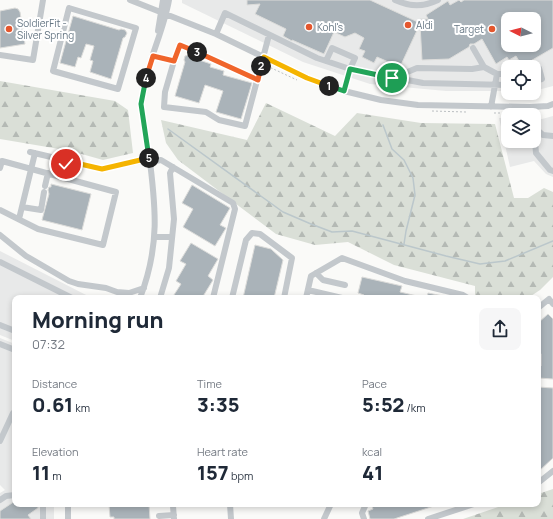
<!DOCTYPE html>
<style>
body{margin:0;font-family:Manrope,sans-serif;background:#f6f6f7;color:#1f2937;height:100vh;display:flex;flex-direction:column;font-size:15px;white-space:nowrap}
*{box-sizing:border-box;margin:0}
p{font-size:13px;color:#747a83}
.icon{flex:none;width:22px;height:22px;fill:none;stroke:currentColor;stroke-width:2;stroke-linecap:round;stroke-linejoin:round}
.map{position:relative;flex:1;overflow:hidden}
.details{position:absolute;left:12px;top:295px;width:529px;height:212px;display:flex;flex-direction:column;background:#fff;border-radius:8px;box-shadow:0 2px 6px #0003}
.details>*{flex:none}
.needle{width:26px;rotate:276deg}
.tools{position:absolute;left:501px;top:12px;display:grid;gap:8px}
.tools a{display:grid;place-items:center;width:40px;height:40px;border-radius:8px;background:#fff;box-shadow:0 2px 6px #0003;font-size:20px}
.pin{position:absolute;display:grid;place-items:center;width:34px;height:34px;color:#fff;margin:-17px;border:2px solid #fff;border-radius:50%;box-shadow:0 1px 4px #0007}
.km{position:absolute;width:20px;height:20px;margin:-10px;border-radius:50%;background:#222;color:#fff;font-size:11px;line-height:20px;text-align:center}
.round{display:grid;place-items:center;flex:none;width:42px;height:42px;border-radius:8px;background:#f6f6f7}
.head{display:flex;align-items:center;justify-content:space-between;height:68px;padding:0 20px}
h1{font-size:22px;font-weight:800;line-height:30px}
.metrics{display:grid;grid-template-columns:repeat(3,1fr);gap:6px;height:68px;padding:4px 20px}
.metrics div{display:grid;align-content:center}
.metrics b{font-size:20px;font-weight:800}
.metrics small{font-size:11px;font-weight:400}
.metrics p{font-size:11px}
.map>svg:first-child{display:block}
.built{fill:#e8e9e9;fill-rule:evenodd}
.forest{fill:url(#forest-firs)}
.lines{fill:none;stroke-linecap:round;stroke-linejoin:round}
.stream{stroke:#bbc7cb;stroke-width:1.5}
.building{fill:#aab3b9;stroke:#dcdcda;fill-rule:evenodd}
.path{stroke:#bbbfc2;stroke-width:1;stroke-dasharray:2 2;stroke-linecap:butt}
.minor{stroke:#c3c8cc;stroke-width:6}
.split-1-casing{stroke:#fff;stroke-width:8}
.split-2-casing{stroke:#fff;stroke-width:8}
.split-3-casing{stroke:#fff;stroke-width:8}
.split-4-casing{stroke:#fff;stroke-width:8}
.split-5-casing{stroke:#fff;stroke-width:8}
.split-6-casing{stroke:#fff;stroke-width:8}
.split-1{stroke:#22a559;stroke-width:5}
.split-2{stroke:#f5b400;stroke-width:5}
.split-3{stroke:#f0652b;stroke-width:5}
.split-4{stroke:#f0652b;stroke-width:5}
.split-5{stroke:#22a559;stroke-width:5}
.split-6{stroke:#f5b400;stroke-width:5}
.poi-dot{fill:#e4572e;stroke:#fff;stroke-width:1.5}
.labels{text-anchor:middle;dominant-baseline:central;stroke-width:4;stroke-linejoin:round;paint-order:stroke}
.poi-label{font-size:10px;fill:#657683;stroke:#fff;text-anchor:start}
</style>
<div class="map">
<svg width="553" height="519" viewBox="0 0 553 519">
<defs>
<pattern id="forest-firs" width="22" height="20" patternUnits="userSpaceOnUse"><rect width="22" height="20" fill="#dadfd7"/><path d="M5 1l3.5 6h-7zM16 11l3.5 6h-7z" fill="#b4b9b4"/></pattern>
</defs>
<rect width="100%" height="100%" fill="#fafaf8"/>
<path class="built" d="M182 0H553V86L534 91V67H508V91H446L370 84 303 62 182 3ZM508 19H534V45H508Z
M553 116V177L546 174 534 161 510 167 499 118H508V141H534V119H542Z
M0 251 92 298H15V341L0 335Z
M0 338 15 344V504H54V519H0V493L5 490 0 485Z"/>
<path class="forest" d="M0 81 115 101 128 110 133 153 103 160 71 151 0 139Z
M266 103 335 136 357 113 421 123 495 124 514 198H528L544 188 553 192V277L540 290 528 298H475V286L394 265 348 242 315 245 276 234 178 160 166 143 161 120 247 140Z
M553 489V519H463L507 504H538V494Z"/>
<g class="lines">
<path class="stream" d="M383 125 392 149 404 160 413 178 415 195 406 231 404 244
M168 129 283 212 311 224 332 232 352 231 446 256 480 264 505 261 553 241"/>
</g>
<path class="building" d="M247 0H370L420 23V19H428L426 15 448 1 450 5 459 0 461 2 464 0H553V48L522 66 516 56 509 60 507 57 496 64 482 39 474 44H470L469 47 449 59 422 60 420 24 400 67 377 57 374 63 362 57 365 51 359 49 364 38 355 33 345 37 334 32 324 54 292 40V41L283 36 286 29 255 14 260 4 247 5ZM508 19H534V45H508Z
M15 8 18 9 20 12 25 44 0 48V11Z
M73 16 119 30 121 29 125 30 127 33 125 37 123 38 111 79 90 72 93 61 90 60 94 46 86 44 81 58 78 57 75 67 60 63Z
M189 55 193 56V58L211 64 210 67 224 71 223 75 252 83 241 119 216 112 223 91 205 85 199 103 175 96 185 62 184 60 185 56Z
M51 184 91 194 82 230 42 220 49 194 48 190 49 187H51Z
M192 185 230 208 220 225 226 228 215 246 183 227 193 209 182 203Z
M191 243 218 259 208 276 213 280 202 298H172L181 284 176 281 186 264 180 261Z
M255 245 271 249 283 260 274 298H243Z
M362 277 402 286 400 292 417 296V298H363L364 295 358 293Z
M428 293 443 296V298H427Z
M548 314 553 319V379L538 378V366H541V354L538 350V323Z
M538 387 553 388V458L538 472Z
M15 501V504H38V508L28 515 31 519H0V511Z
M120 504H149L150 519H114V517H110L109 505Z
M371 504H437V505L394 519H370L368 511 373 509Z"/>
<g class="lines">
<path class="path" d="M267 66 297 80
M432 111 466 112
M494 113H500"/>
<path class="minor" d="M130 0 216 34 307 78 344 91 381 100 418 105 530 107 548 106 553 104
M395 0C411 7 423 7 438 0
M69 8 136 28 118 89 53 71Z
M158 31 163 0
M216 34 225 13 317 58 350 69 344 91
M473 48 484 67 497 74
M0 55 33 60 43 0
M153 56 174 61 165 92 164 107 206 112 219 120 245 126 269 35
M174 61 180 45 258 80
M326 61 332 48 355 58 350 69 423 83 508 85
M534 69 539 68 542 79 534 81
M393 78 417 68 472 69 484 67
M491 107 497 74H508
M534 127 543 135 553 136
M534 130 536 153 550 170 553 171
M30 152 102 169 149 159
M150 162 161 160 233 203 235 209 213 298
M0 168 2 161 116 192 103 245 38 229 0 210
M63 177 67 161
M45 186 48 173
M22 207 41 210 44 192
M19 219 35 153
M0 235 26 256 69 281 78 284 106 288 117 292 129 293 144 288
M155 237H172
M0 262 72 298
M316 273 323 280 345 285
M308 290 342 298
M140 298C160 246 156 208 149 154 147 140 141 116 142 103 144 67 163 35 169 0
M160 298 169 268 174 219 170 173 173 167
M232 298 246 240 252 233 260 234 292 258 284 298
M306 298 311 276 342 258 405 281 463 295 468 298
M538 308 549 299 553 304
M0 325 15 331
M0 344 15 350
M0 441 13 413 15 414
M538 483 553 471
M0 500 6 496 15 495
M68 504V519
M230 504 231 519
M173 506 174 519
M159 516 174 515
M43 519V504
M324 519 331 504
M364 519 362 513 366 504
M428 519 474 504"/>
</g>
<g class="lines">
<g class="split-1-casing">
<path id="split-1" d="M329 86 344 91 350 69 392 78"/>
</g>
<g class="split-2-casing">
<path id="split-2" d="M261 66 264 57 307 78 329 86"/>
</g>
<g class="split-3-casing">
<path id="split-3" d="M197 52 258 80 261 66"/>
</g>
<g class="split-4-casing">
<path id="split-4" d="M146 78 153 56 174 61 180 45 197 52"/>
</g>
<g class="split-5-casing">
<path id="split-5" d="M146 78 141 104 149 158"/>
</g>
<g class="split-6-casing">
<path id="split-6" d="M66 164 67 161 102 169 149 158"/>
</g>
<use href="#split-1" class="split-1"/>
<use href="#split-2" class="split-2"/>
<use href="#split-3" class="split-3"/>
<use href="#split-4" class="split-4"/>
<use href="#split-5" class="split-5"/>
<use href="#split-6" class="split-6"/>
</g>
<g class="poi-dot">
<circle cx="408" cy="25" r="4"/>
<circle cx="309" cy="27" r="4"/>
<circle cx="9" cy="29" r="4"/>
<circle cx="492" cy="29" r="4"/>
</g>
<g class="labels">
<g class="poi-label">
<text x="17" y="23">SoldierFit -<tspan x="17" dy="12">Silver Spring</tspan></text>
<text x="416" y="25">Aldi</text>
<text x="317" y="27">Kohl's</text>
<text x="484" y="29" text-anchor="end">Target</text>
</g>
</g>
</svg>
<div class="tools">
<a><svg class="needle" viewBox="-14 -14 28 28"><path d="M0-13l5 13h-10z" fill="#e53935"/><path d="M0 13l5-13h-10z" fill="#747a83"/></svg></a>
<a><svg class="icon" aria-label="locate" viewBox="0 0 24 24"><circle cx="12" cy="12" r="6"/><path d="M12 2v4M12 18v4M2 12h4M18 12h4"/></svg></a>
<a><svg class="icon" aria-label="layers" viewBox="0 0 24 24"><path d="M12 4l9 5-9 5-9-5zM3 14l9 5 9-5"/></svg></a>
</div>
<div class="pin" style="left:392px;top:78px;background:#1e9e55"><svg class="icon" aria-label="arrive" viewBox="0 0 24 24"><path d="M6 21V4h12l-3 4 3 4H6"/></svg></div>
<div class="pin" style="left:66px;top:164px;background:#d93025"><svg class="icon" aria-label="check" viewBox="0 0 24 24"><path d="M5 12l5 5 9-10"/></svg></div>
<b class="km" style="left:329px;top:86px">1</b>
<b class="km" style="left:261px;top:66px">2</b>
<b class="km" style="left:197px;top:52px">3</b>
<b class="km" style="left:146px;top:78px">4</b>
<b class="km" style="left:149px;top:158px">5</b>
<section class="details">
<div class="head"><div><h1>Morning run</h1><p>07:32</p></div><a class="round"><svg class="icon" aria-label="share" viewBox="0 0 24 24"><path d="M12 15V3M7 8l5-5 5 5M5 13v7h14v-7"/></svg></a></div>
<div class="metrics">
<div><p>Distance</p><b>0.61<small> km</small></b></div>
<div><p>Time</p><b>3:35</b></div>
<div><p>Pace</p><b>5:52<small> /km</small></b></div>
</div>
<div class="metrics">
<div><p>Elevation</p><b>11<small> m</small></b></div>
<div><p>Heart rate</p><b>157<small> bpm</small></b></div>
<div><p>kcal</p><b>41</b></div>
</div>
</section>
</div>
